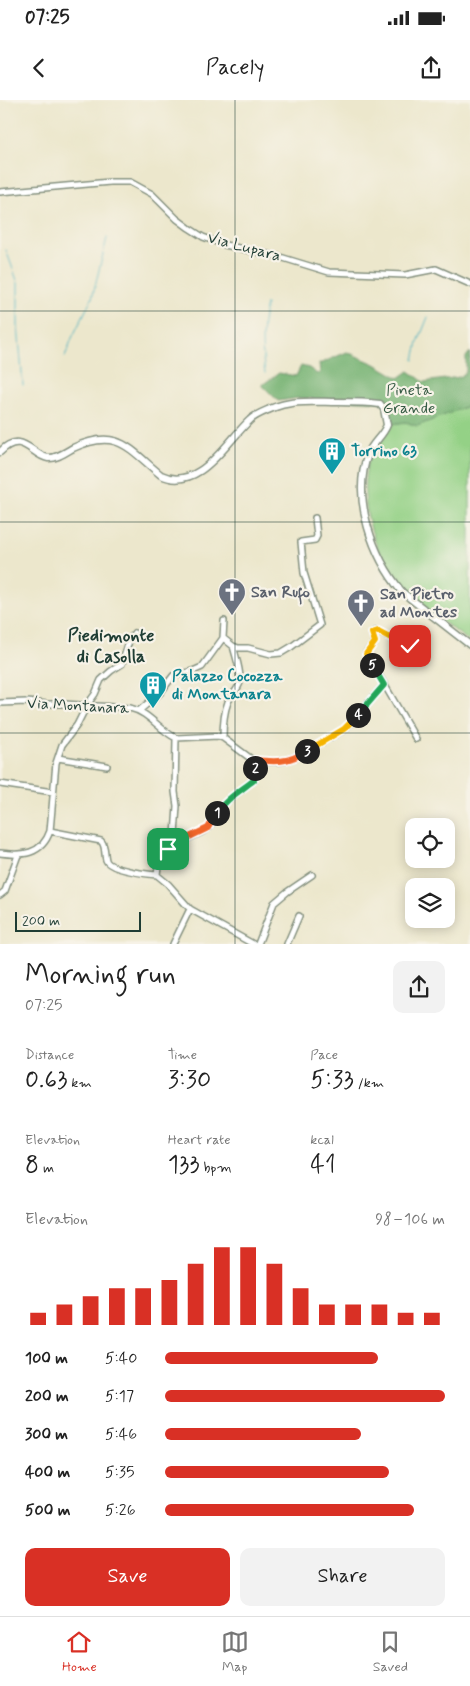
<!DOCTYPE html>
<meta charset="utf-8">
<style>
body{margin:0;font-family:Mynerve,sans-serif;background:#f2f2f2;color:#222;height:100vh;display:flex;flex-direction:column;font-size:19px;white-space:nowrap}
*{box-sizing:border-box;margin:0}
p{font-size:16px;color:#767676}
.icon{flex:none;width:28px;height:28px;fill:none;stroke:currentColor;stroke-width:2;stroke-linecap:round;stroke-linejoin:round}
.map{position:relative;height:844px;overflow:hidden}
.details{display:flex;flex-direction:column;background:#fff;flex:1}
.details>*{flex:none}
.buttons{position:absolute;left:405px;top:718px;display:grid;gap:10px}
.buttons a{display:grid;place-items:center;width:50px;height:50px;border-radius:10px;background:#fff;box-shadow:0 2px 12px #0003;font-size:25px}
.scale{position:absolute;left:15px;bottom:12px;width:126px;box-sizing:border-box;padding-left:5px;border:2px solid #1f3d34;border-top:0;font-size:14px;line-height:18px;white-space:nowrap;color:#1f3d34;-webkit-text-stroke:4px #f7f3e8;paint-order:stroke}
.pin{position:absolute;display:grid;place-items:center;width:42px;height:42px;color:#fff;margin:-21px;border-radius:10px;box-shadow:0 2px 8px #0006}
.km{position:absolute;width:25px;height:25px;margin:-12px;border-radius:50%;background:#222;color:#fff;font-size:14px;line-height:25px;text-align:center}
.round{display:grid;place-items:center;flex:none;width:52px;height:52px;border-radius:10px;background:#f2f2f2}
.head{display:flex;align-items:center;justify-content:space-between;height:85px;padding:0 25px}
h1{font-size:28px;font-weight:600;line-height:38px}
.stats{display:grid;grid-template-columns:repeat(3,1fr);gap:8px;height:85px;padding:5px 25px}
.stats div{display:grid;align-content:center}
.stats b{font-size:25px;font-weight:600}
.stats small{font-size:14px;font-weight:400}
.stats p{font-size:14px}
.chart{height:140px;padding:10px 25px}
.chart p{display:flex;justify-content:space-between}
.chart svg{width:100%;height:90px;margin-top:5px;stroke:#d93025;stroke-width:6}
.cta{display:flex;gap:10px;margin-top:auto;padding:10px 25px}
.cta a{flex:1;height:58px;border-radius:10px;background:#d93025;color:#fff;font-size:20px;font-weight:600;line-height:58px;text-align:center}
.cta a+a{background:#f2f2f2;color:#222}
ul{padding:0 25px;list-style:none;font-size:16px}
li{display:grid;grid-template-columns:80px 60px 1fr;align-items:center;height:38px}
li i{height:12px;border-radius:6px;background:#d93025}
.status{display:flex;justify-content:space-between;align-items:center;height:35px;padding:0 25px;background:#fff;direction:ltr}
.status svg{height:14px;fill:currentColor}
header{display:flex;justify-content:space-between;align-items:center;height:65px;padding:0 25px;background:#fff;font-size:22px;font-weight:600}
.tab-bar{display:flex;justify-content:space-around;align-items:center;height:70px;border-top:1px solid #e0e0e0;background:#fff;font-size:14px;color:#767676}
.tab-bar a{display:grid;justify-items:center;gap:2px}
.tab-bar .active{color:#d93025}
.map>svg:first-child{display:block}
.green{fill:#94d186;stroke:#5a875d}
.forest{fill:#77b373;stroke:#4b7854}
.lines{fill:none;stroke-linecap:round;stroke-linejoin:round}
.stream{stroke:#43b0c1;stroke-width:1}
.minor-casing{stroke:#869280;stroke-width:8}
.tertiary-casing{stroke:#869280;stroke-width:9}
.minor{stroke:#fff;stroke-width:5}
.tertiary{stroke:#fff;stroke-width:6}
.split-1-casing{stroke:#fff;stroke-width:10}
.split-2-casing{stroke:#fff;stroke-width:10}
.split-3-casing{stroke:#fff;stroke-width:10}
.split-4-casing{stroke:#fff;stroke-width:10}
.split-5-casing{stroke:#fff;stroke-width:10}
.split-6-casing{stroke:#fff;stroke-width:10}
.split-7-casing{stroke:#fff;stroke-width:10}
.split-1{stroke:#f0652b;stroke-width:6}
.split-2{stroke:#22a559;stroke-width:6}
.split-3{stroke:#f0652b;stroke-width:6}
.split-4{stroke:#f5b400;stroke-width:6}
.split-5{stroke:#22a559;stroke-width:6}
.split-6{stroke:#f5b400;stroke-width:6}
.split-7{stroke:#22a559;stroke-width:6}
.grid{fill:none;stroke:#1f3d34;stroke-width:1;stroke-opacity:0.55}
.labels{text-anchor:middle;dominant-baseline:central;stroke-width:4.5;stroke-linejoin:round;paint-order:stroke}
.street-label{font-size:16px;fill:#1f3d34;stroke:#f7f3e8}
.park-label{font-size:16px;fill:#365b44;stroke:#f7f3e8}
.culture-label{font-size:16px;font-weight:bold;fill:#0d838f;stroke:#f7f3e8;text-anchor:start}
.worship-label{font-size:16px;font-weight:bold;fill:#5b616d;stroke:#f7f3e8;text-anchor:start}
.neighbourhood-label{font-size:18px;font-weight:bold;fill:#1f3d34;stroke:#f7f3e8}
</style>
<div class="status"><b>07:25</b><svg viewBox="0 0 49 12"><path d="M0 12V9h3v3zM5 12V6h3v6zM10 12V3h3v9zM15 12V0h3v12zM26 1h20v11H26zM47 4h2v5h-2z"/></svg></div>
<header><svg class="icon" aria-label="back" viewBox="0 0 24 24"><path d="M15 5l-7 7 7 7"/></svg>Pacely<svg class="icon" aria-label="share" viewBox="0 0 24 24"><path d="M12 15V3M7 8l5-5 5 5M5 13v7h14v-7"/></svg></header>
<div class="map">
<svg width="470" height="844" viewBox="0 0 470 844">
<rect width="100%" height="100%" fill="#f7f3e8"/>
<filter id="ink" filterUnits="userSpaceOnUse"><feTurbulence type="fractalNoise" baseFrequency=".02" numOctaves="2"/><feDisplacementMap in="SourceGraphic" scale="10" xChannelSelector="R" yChannelSelector="G"/><feConvolveMatrix kernelMatrix="1 2 1 2 8 2 1 2 1" color-interpolation-filters="sRGB"/></filter>
<filter id="wash" filterUnits="userSpaceOnUse"><feTurbulence type="fractalNoise" baseFrequency=".0096" numOctaves="4" result="noise"/><feDisplacementMap in="SourceGraphic" scale="20" xChannelSelector="R" yChannelSelector="G"/><feGaussianBlur stdDeviation="1.12" result="paint"/><feColorMatrix in="noise" values="0 0 0 0 0 0 0 0 0 0 0 0 0 0 0 0 0 1.4 0 .05"/><feComposite in="paint" operator="in"/></filter>
<g filter="url(#wash)">
<rect width="100%" height="100%" fill="#ece7cc"/>
<path class="green" d="M470 305V542C450 526 424 510 406 493 377 465 355 399 369 359 373 346 386 337 391 324L406 322 417 326Z"/>
<path class="forest" d="M347 252 375 264 399 278 409 271 424 282 460 277 466 272V257L470 252V305L417 326 406 322 391 324 386 305 383 302 299 298 278 301 262 285 279 273 296 276 301 266 309 268 317 274 320 273 319 264Z"/>
<g class="lines">
<path class="stream" d="M6 150 18 183V226L23 285
M65 257 72 238 92 198 107 138
M414 260 418 242 428 217
M265 273C261 249 261 228 266 204"/>
</g>
</g>
<g filter="url(#ink)">
<g class="lines">
<g class="minor-casing">
<path id="minor" d="M0 92 110 82H130L152 94 177 119 189 128 203 137 225 145 280 157 329 172 405 175 436 169 470 184
M223 538 233 546 238 548H248L271 554 281 553 291 547 320 525 304 473 301 442 315 440 317 436 315 418
M223 538 224 521
M410 546 375 531 372 533C377 548 374 541 366 553L416 639
M0 603 27 602 47 604H64L130 608C149 612 159 630 176 638
M140 610 160 593 173 576 193 571 202 567 223 538
M176 638 218 636 223 638 254 661 276 662 284 661 300 655 345 629 384 585
M176 638 175 692 177 706 175 735 177 743
M223 638C223 627 224 612 228 602 231 595 239 589 240 582 241 570 236 558 233 546
M58 658 107 666
M0 684 53 692
M50 731 101 741C106 746 104 753 106 760 109 770 147 774 157 775
M0 753C22 756 42 755 50 731L56 663 62 645 77 625 87 605 95 594 101 580 111 571 122 564 129 541 134 533
M157 775C159 739 185 744 207 729 214 724 215 713 222 706 232 696 243 689 254 680L255 666 254 661
M157 775 168 784 190 809 253 844
M0 795 5 791 18 755
M173 844 190 809
M258 844 274 803 287 792 312 775
M287 844 299 816"/>
</g>
<g class="tertiary-casing">
<path id="tertiary" d="M0 352C22 329 32 356 48 358 56 359 66 352 73 348 118 327 129 349 161 375 199 393 227 341 250 320 255 315 263 312 270 309 292 299 315 302 338 302 352 302 366 302 380 304L384 309 387 325C383 336 372 343 368 354 351 399 373 457 402 492L470 545"/>
</g>
<use href="#minor" class="minor"/>
<use href="#tertiary" class="tertiary"/>
</g>
</g>
<g class="lines" filter="url(#ink)">
<g class="split-1-casing">
<path id="split-1" d="M168 749 177 743 208 728 217 713"/>
</g>
<g class="split-2-casing">
<path id="split-2" d="M217 713C225 699 242 690 254 680L255 668"/>
</g>
<g class="split-3-casing">
<path id="split-3" d="M255 668 254 660C275 662 288 663 307 651"/>
</g>
<g class="split-4-casing">
<path id="split-4" d="M307 651 344 629 358 615"/>
</g>
<g class="split-5-casing">
<path id="split-5" d="M358 615 384 585 372 565"/>
</g>
<g class="split-6-casing">
<path id="split-6" d="M372 565 366 554 375 542 372 533 378 531 393 539"/>
</g>
<g class="split-7-casing">
<path id="split-7" d="M393 539 410 546"/>
</g>
<use href="#split-1" class="split-1"/>
<use href="#split-2" class="split-2"/>
<use href="#split-3" class="split-3"/>
<use href="#split-4" class="split-4"/>
<use href="#split-5" class="split-5"/>
<use href="#split-6" class="split-6"/>
<use href="#split-7" class="split-7"/>
</g>
<path class="grid" d="M235 0V844M0 211H470M0 422H470M0 633H470"/>
<defs>
<g id="building-pin" transform="scale(1.4375)"><path d="M0 17L-7.5 6A9.5 9.5 0 1 1 7.5 6Z" fill="#0f9aa8" stroke="#f7f3e8"/><path d="M-4-6H4V6H1V3H-1V6H-4ZM-2.5-4.3h1.7v1.8h-1.7ZM.8-4.3h1.7v1.8H.8ZM-2.5-1h1.7V.8h-1.7ZM.8-1h1.7V.8H.8Z" fill="#fff"/></g>
<g id="church-pin" transform="scale(1.4375)"><path d="M0 17L-7.5 6A9.5 9.5 0 1 1 7.5 6Z" fill="#6b7280" stroke="#f7f3e8"/><path d="M-1.2-6h2.4v3.5h3.3v2.4h-3.3V6h-2.4V-.1h-3.3v-2.4h3.3Z" fill="#fff"/></g>
</defs>
<g fill-rule="evenodd">
<use href="#building-pin" x="332" y="351"/>
<use href="#church-pin" x="232" y="492"/>
<use href="#church-pin" x="361" y="503"/>
<use href="#building-pin" x="153" y="585"/>
</g>
<g class="labels">
<g class="street-label">
<text transform="translate(244 147) rotate(15)">Via Lupara</text>
<text transform="translate(78 606) rotate(3)">Via Montanara</text>
</g>
<g class="park-label">
<text x="409" y="290">Pineta<tspan x="409" dy="18">Grande</tspan></text>
</g>
<g class="culture-label">
<text x="351" y="351">Torrino 63</text>
<text x="172" y="576">Palazzo Cocozza<tspan x="172" dy="18">di Montanara</tspan></text>
</g>
<g class="worship-label">
<text x="251" y="492">San Rufo</text>
<text x="380" y="494">San Pietro<tspan x="380" dy="18">ad Montes</tspan></text>
</g>
<g class="neighbourhood-label">
<text x="111" y="536">Piedimonte<tspan x="111" dy="21">di Casolla</tspan></text>
</g>
</g>
</svg>
<div class="buttons">
<a><svg class="icon" aria-label="locate" viewBox="0 0 24 24"><circle cx="12" cy="12" r="6"/><path d="M12 2v4M12 18v4M2 12h4M18 12h4"/></svg></a>
<a><svg class="icon" aria-label="layers" viewBox="0 0 24 24"><path d="M12 4l9 5-9 5-9-5zM3 14l9 5 9-5"/></svg></a>
</div>
<div class="scale">200 m</div>
<div class="pin" style="left:168px;top:749px;background:#1e9e55"><svg class="icon" aria-label="arrive" viewBox="0 0 24 24"><path d="M6 21V4h12l-3 4 3 4H6"/></svg></div>
<div class="pin" style="left:410px;top:546px;background:#d93025"><svg class="icon" aria-label="check" viewBox="0 0 24 24"><path d="M5 12l5 5 9-10"/></svg></div>
<b class="km" style="left:217px;top:713px">1</b>
<b class="km" style="left:255px;top:668px">2</b>
<b class="km" style="left:307px;top:651px">3</b>
<b class="km" style="left:358px;top:615px">4</b>
<b class="km" style="left:372px;top:565px">5</b>
</div>
<section class="details">
<div class="head"><div><h1>Morning run</h1><p>07:25</p></div><a class="round"><svg class="icon" aria-label="share" viewBox="0 0 24 24"><path d="M12 15V3M7 8l5-5 5 5M5 13v7h14v-7"/></svg></a></div>
<div class="stats">
<div><p>Distance</p><b>0.63<small> km</small></b></div>
<div><p>Time</p><b>3:30</b></div>
<div><p>Pace</p><b>5:33<small> /km</small></b></div>
</div>
<div class="stats">
<div><p>Elevation</p><b>8<small> m</small></b></div>
<div><p>Heart rate</p><b>133<small> bpm</small></b></div>
<div><p>kcal</p><b>41</b></div>
</div>
<div class="chart"><p><span>Elevation</span>98–106 m</p>
<svg viewBox="0 0 160 44" preserveAspectRatio="none"><path d="M5 44V38M15 44V34M25 44V30M35 44V26M45 44V26M55 44V22M65 44V14M75 44V6M85 44V6M95 44V14M105 44V26M115 44V34M125 44V34M135 44V34M145 44V38M155 44V38"/></svg>
</div>
<ul>
<li><b>100 m</b>5:40<i style="width:76%"></i></li>
<li><b>200 m</b>5:17<i style="width:100%"></i></li>
<li><b>300 m</b>5:46<i style="width:70%"></i></li>
<li><b>400 m</b>5:35<i style="width:80%"></i></li>
<li><b>500 m</b>5:26<i style="width:89%"></i></li>
</ul>
<div class="cta"><a>Save</a><a>Share</a></div>
</section>
<nav class="tab-bar">
<a class="active"><svg class="icon" aria-label="home" viewBox="0 0 24 24"><path d="M3 11l9-7 9 7M6 9v11h12V9"/></svg>Home</a>
<a><svg class="icon" aria-label="map" viewBox="0 0 24 24"><path d="M3 6l6-2 6 2 6-2v14l-6 2-6-2-6 2zM9 4v14M15 6v14"/></svg>Map</a>
<a><svg class="icon" aria-label="saved" viewBox="0 0 24 24"><path d="M7 4h10v16l-5-4-5 4z"/></svg>Saved</a>
</nav>
